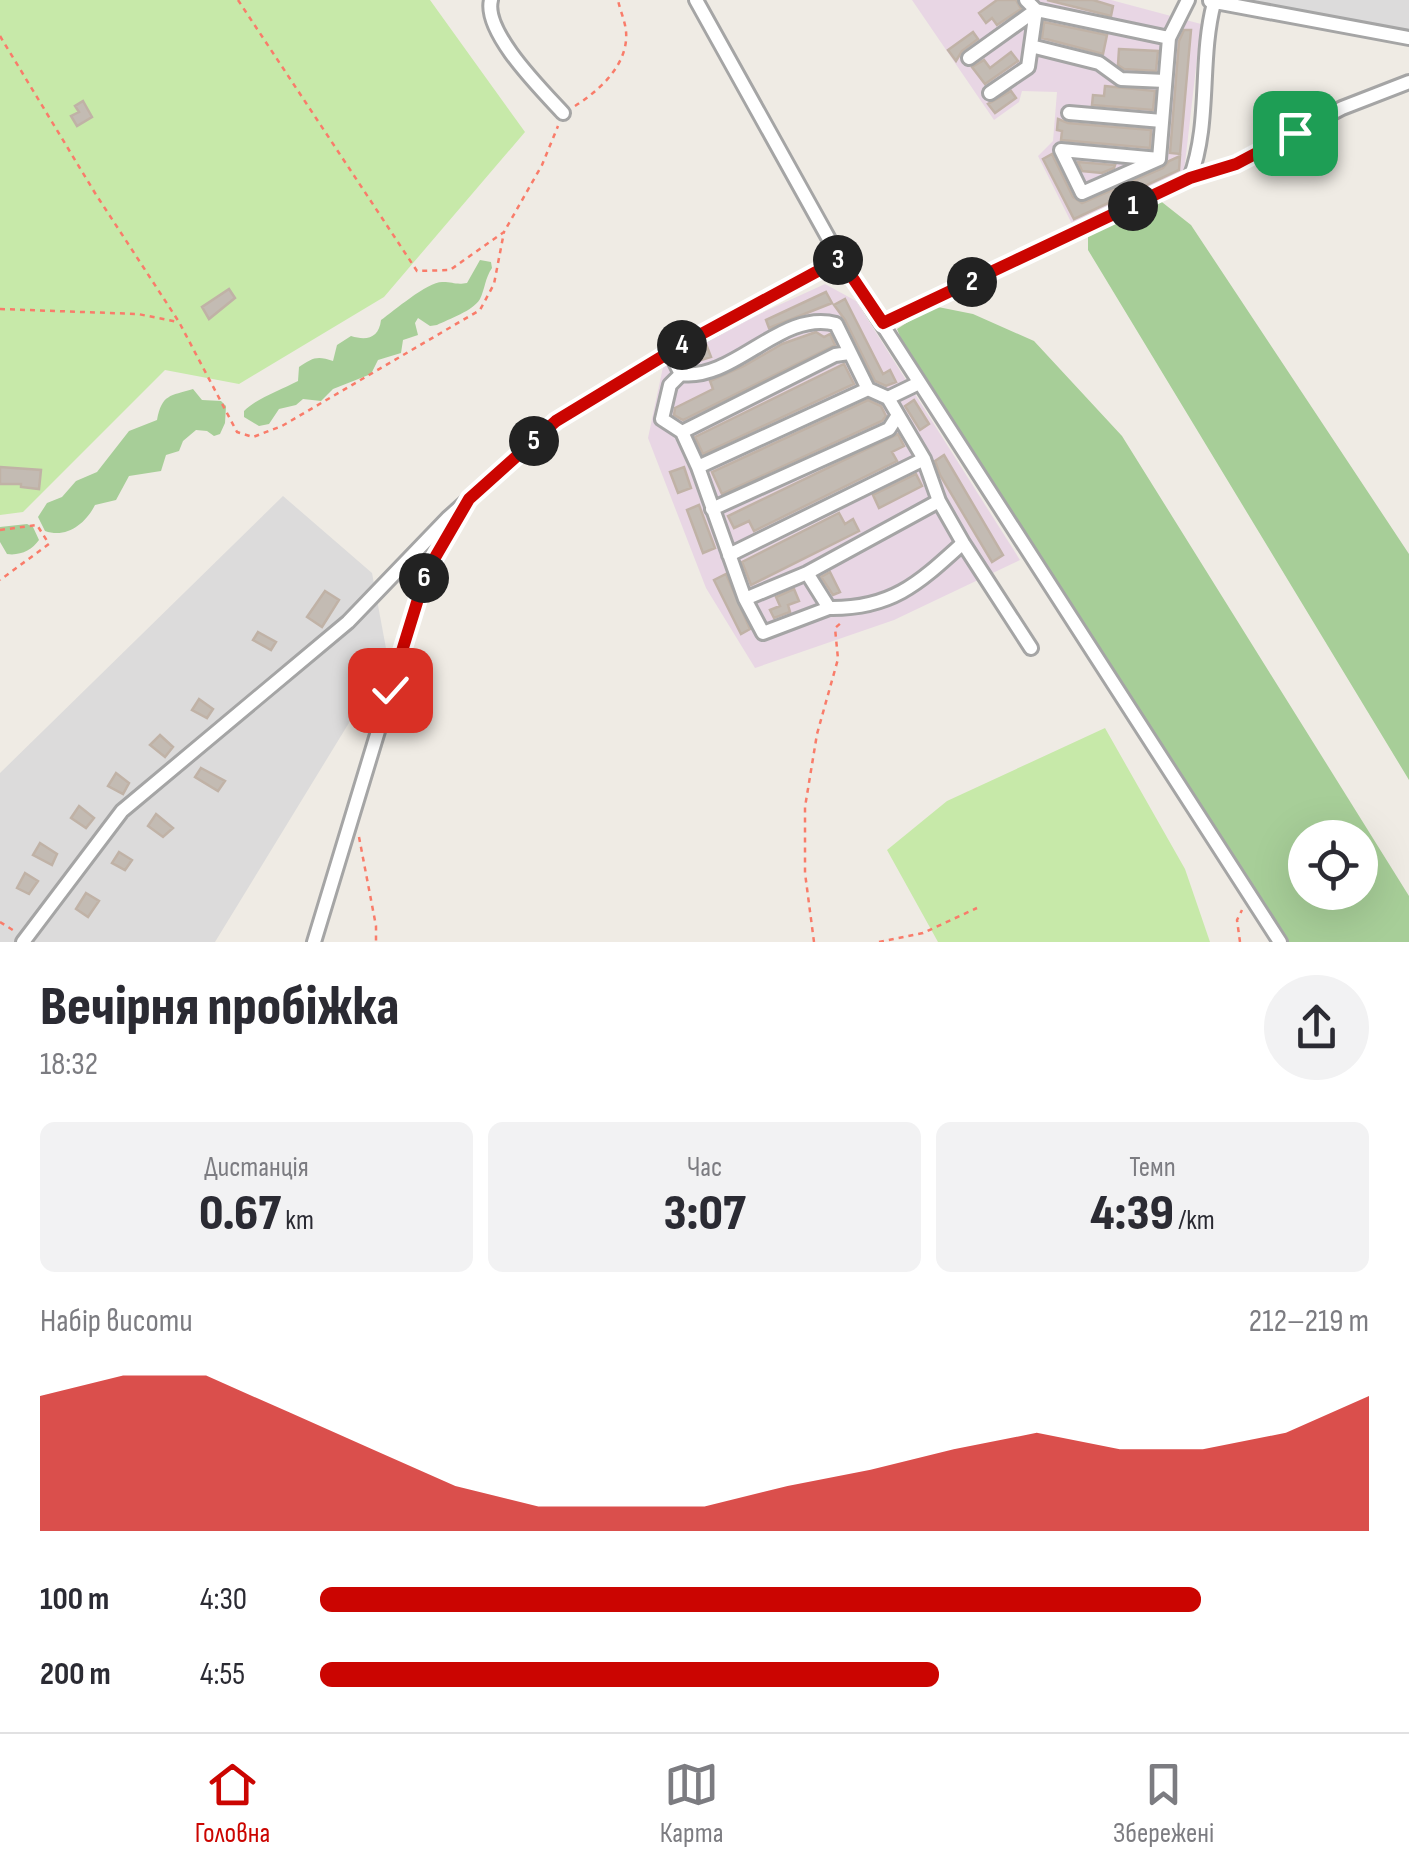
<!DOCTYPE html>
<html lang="uk">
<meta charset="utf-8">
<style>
body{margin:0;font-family:"Sofia Sans Condensed",sans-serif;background:#f2f2f3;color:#2b2b33;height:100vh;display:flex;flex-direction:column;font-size:38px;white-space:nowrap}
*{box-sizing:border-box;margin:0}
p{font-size:32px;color:#7c7c81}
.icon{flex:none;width:55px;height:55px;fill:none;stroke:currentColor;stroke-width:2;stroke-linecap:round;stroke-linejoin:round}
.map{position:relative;height:942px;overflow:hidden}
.side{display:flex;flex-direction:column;background:#fff;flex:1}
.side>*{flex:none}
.controls{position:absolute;left:1288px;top:820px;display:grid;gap:20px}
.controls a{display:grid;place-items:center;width:90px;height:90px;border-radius:50%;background:#fff;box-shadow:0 10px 40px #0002;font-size:50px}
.pin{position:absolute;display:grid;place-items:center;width:85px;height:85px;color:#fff;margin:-42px;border-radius:20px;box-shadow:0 5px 15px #0006}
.km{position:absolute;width:50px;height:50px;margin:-25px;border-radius:50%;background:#222;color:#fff;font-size:28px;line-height:50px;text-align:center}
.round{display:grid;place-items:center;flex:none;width:105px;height:105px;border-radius:52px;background:#f2f2f3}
.summary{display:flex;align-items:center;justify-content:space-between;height:170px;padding:0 40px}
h1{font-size:55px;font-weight:800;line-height:75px}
.figures{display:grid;grid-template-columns:repeat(3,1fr);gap:15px;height:170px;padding:10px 40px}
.figures div{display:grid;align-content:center;border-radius:15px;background:#f2f2f3;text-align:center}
.figures b{font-size:50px;font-weight:800}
.figures small{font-size:28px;font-weight:400}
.figures p{font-size:28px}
.chart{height:280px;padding:20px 40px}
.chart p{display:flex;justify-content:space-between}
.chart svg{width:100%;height:180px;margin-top:10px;fill:#cb0501;opacity:.7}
ul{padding:0 40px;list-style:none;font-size:32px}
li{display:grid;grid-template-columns:160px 120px 1fr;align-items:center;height:75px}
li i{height:25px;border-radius:12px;background:#cb0501}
.tab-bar{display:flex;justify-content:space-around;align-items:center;height:140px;border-top:2px solid #e1e1e2;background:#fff;font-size:28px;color:#7c7c81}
.tab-bar a{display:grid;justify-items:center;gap:5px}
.tab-bar .on{color:#cb0501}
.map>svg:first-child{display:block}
.residential{fill:#dcdbdb}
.industrial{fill:#e8d6e4}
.grass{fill:#c7e9a9}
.forest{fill:#a7ce98;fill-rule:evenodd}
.building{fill:#c3bbb3;stroke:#c0b2a6;stroke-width:2.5}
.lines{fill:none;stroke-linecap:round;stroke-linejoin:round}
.minor-casing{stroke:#a5a5a5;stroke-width:18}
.path{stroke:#f97c6a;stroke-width:2.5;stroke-dasharray:5 5;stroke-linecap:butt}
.minor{stroke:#fff;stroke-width:12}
.route-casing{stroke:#fff;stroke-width:20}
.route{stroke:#cb0501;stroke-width:12}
</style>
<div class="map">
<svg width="1409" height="942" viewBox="0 0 1409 942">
<rect width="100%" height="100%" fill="#efebe4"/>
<path class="residential" d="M1233 0H1409V32Z
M283 496 372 573 388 659 215 942H0V773Z"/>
<path class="industrial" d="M912 0H1111L1201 24 1184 172 1072 224 1038 156 1053 141 1057 92 1022 91 1019 102 994 120Z
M825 284 856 301 1020 560 894 620 755 668 706 588 648 438 663 367 683 349Z"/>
<path class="grass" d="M0 0H430L525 132 384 297 239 384 165 370 23 512 0 515Z
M1105 728 1185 869 1210 942H938L887 850 947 801Z"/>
<path class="forest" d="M1158 199 1191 225 1409 554V780L1088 250V233Z
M480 260 491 262 492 268C485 278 485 289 480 299 473 311 449 319 437 325L430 326 418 318 415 323 418 335 403 340 401 353 378 360 371 374 333 389 321 401 303 399 296 405 279 409 269 424 259 426 244 417V411C257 398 281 390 298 381L299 367C312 358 317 355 333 361L337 345 351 336C367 341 379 338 381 320 394 311 428 281 443 282 453 282 456 285 467 283Z
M933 306 973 314 1034 341 1122 436 1409 896V942H1288L919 383 897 329ZM1305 838H1360V892H1305Z
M193 389 202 400 221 401 226 406 225 423 220 434 214 436 207 431 196 430 183 441 179 451 166 455 161 471 129 476 116 500 95 505C86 523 67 539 45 531L38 517 47 503 62 497 76 481 97 472 129 431 157 420C162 394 170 396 193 389Z
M27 524 33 527 39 540C32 550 20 556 7 554L0 542V527Z"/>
<path class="building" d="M997 0H1016L1021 9 997 25 992 18 986 23 979 13Z
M1047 0H1093L1113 6 1111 16Z
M1044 22 1107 35 1103 54 1042 38Z
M1184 30H1191L1180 154 1170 153 1179 41Z
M973 32 978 39 962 51 956 61 948 50Z
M1119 49 1158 51 1156 71 1124 69 1118 65Z
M1011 52 1018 61 985 84 972 67 984 60 990 68Z
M1105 86 1155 91 1153 110 1092 105 1093 95 1104 96Z
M1011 91 1016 98 995 113 988 104Z
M83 101 92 117 77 126 71 116 79 112 75 106Z
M1058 119 1068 123 1151 130 1150 148 1061 140 1062 131 1057 130Z
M1052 154 1073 197 1082 203 1163 168 1169 161 1180 156 1179 170 1074 219 1043 159Z
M1078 162 1115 165 1114 168 1102 173 1082 171Z
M229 289 235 298 209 319 202 307Z
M826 292 832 303 769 328 766 320Z
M845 299 883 374 890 370 896 382 886 386 875 381 845 320 834 305Z
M816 332 824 337 830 334 835 345 683 420 674 415 675 408 713 389 710 381 744 366 782 344Z
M706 344 711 357 689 364 686 355Z
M844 364 854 384 703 454 695 437Z
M868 400 881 406 886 416 882 421 722 494 712 472Z
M914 400 929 424 920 430 905 406Z
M898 434 904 446 892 452 897 461 754 531 749 521 734 528 728 516Z
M944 455 1003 555 992 562 940 475 935 461Z
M0 467 41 470 39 489 21 487V484H0Z
M684 467 691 488 678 493 670 472Z
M916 474 922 486 879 508 873 495Z
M699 505 715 548 703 553 687 510Z
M839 513 845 524 853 519 859 531 751 585 742 562Z
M830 572 840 592 833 595 821 577Z
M726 574 750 629 741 634 714 580Z
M794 589 799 601 788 605 790 612 774 618 770 610 780 606 776 597Z
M325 591 339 600 322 627 307 617Z
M258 632 276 642 271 650 253 640Z
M199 699 213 709 207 718 192 710Z
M160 735 173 747 165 757 150 745Z
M201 768 225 781 218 791 195 777Z
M116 773 129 783 123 794 108 786Z
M79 806 94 818 86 828 71 818Z
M156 814 173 828 163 837 148 826Z
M40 843 57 854 52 865 33 855Z
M119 852 132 860 125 870 112 863Z
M25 873 38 881 29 894 17 888Z
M86 893 99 901 88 917 76 909Z"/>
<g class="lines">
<g class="minor-casing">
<path id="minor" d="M491 0C483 32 542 90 563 113
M696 0 840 259 1280 942
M1026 0 1036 10 1169 38 1188 0
M1210 1 1409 38
M1031 46 1099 63 1121 79 1165 81
M969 58 1036 10
M990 93 1028 67 1036 10
M1069 113 1162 121
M1159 159 1061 150 1082 193 1159 159 1169 38
M1190 178 1235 164 1342 108 1409 82
M883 323 1190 178C1211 123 1199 60 1214 3
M670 352 681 374C735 381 781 309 836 324L868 389 888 398 924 459 939 501 963 543 1031 648
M681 374 670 385 662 419 682 432 698 467 745 599 763 633 829 608
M888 398 919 383
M682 432 835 355 849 353
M698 467 868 389
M712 509 889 429 898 415
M729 555 924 459
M807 573 829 608C892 609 919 583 963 543
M745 599 807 573 939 501
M23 942 122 811 348 622 448 518 556 421 683 345 840 259
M314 942 426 573 462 511"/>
</g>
<path class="path" d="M238 0 417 271 450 270 504 232 542 165 558 126
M0 36 95 193 179 322 237 432 253 437 282 426 480 310 494 284 504 232
M575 106C600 90 629 64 626 31 625 21 620 10 618 0
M0 309 138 314 178 322
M0 530 37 525 49 544 0 580
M359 837 376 926V942
M0 922 16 932
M814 942 805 873V807L817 734 838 659 835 628 842 622
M879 942 923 933 977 908
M1240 942 1237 920 1242 910"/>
<use href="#minor" class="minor"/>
</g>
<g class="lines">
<g class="route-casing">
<path id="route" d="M390 690 426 573 469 499 556 421 683 344 840 259 883 323 1190 178 1236 164 1295 133"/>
</g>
<use href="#route" class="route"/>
</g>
</svg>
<div class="controls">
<a><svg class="icon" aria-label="locate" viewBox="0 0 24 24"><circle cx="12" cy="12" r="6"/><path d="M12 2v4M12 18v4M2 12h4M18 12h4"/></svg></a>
</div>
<div class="pin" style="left:1295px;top:133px;background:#1e9e55"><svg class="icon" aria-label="arrive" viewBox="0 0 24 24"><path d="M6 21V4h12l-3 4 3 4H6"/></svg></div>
<div class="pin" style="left:390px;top:690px;background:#d93025"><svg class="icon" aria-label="check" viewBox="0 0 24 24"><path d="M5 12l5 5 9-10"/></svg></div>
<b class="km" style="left:1133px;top:206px">1</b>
<b class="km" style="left:972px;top:282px">2</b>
<b class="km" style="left:838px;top:260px">3</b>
<b class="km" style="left:682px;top:345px">4</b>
<b class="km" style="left:534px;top:441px">5</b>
<b class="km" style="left:424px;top:578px">6</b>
</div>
<section class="side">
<div class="summary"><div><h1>Вечірня пробіжка</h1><p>18:32</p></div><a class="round"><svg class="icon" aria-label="share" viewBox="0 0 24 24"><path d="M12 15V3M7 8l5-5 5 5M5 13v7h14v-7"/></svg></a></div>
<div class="figures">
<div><p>Дистанція</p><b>0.67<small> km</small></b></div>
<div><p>Час</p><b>3:07</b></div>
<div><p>Темп</p><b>4:39<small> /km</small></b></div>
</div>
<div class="chart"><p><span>Набір висоти</span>212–219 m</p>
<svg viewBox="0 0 160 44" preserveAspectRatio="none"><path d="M0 44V11L10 6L20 6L30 15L40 24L50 33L60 38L70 38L80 38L90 33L100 29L110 24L120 20L130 24L140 24L150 20L160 11V44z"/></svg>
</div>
<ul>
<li><b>100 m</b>4:30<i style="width:84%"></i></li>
<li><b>200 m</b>4:55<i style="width:59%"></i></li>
</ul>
</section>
<nav class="tab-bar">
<a class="on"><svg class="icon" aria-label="home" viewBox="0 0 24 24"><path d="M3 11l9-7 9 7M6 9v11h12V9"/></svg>Головна</a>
<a><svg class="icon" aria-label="map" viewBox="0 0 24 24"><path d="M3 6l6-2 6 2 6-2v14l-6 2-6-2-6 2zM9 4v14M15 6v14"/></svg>Карта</a>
<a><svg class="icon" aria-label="saved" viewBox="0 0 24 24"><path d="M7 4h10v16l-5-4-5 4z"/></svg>Збережені</a>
</nav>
